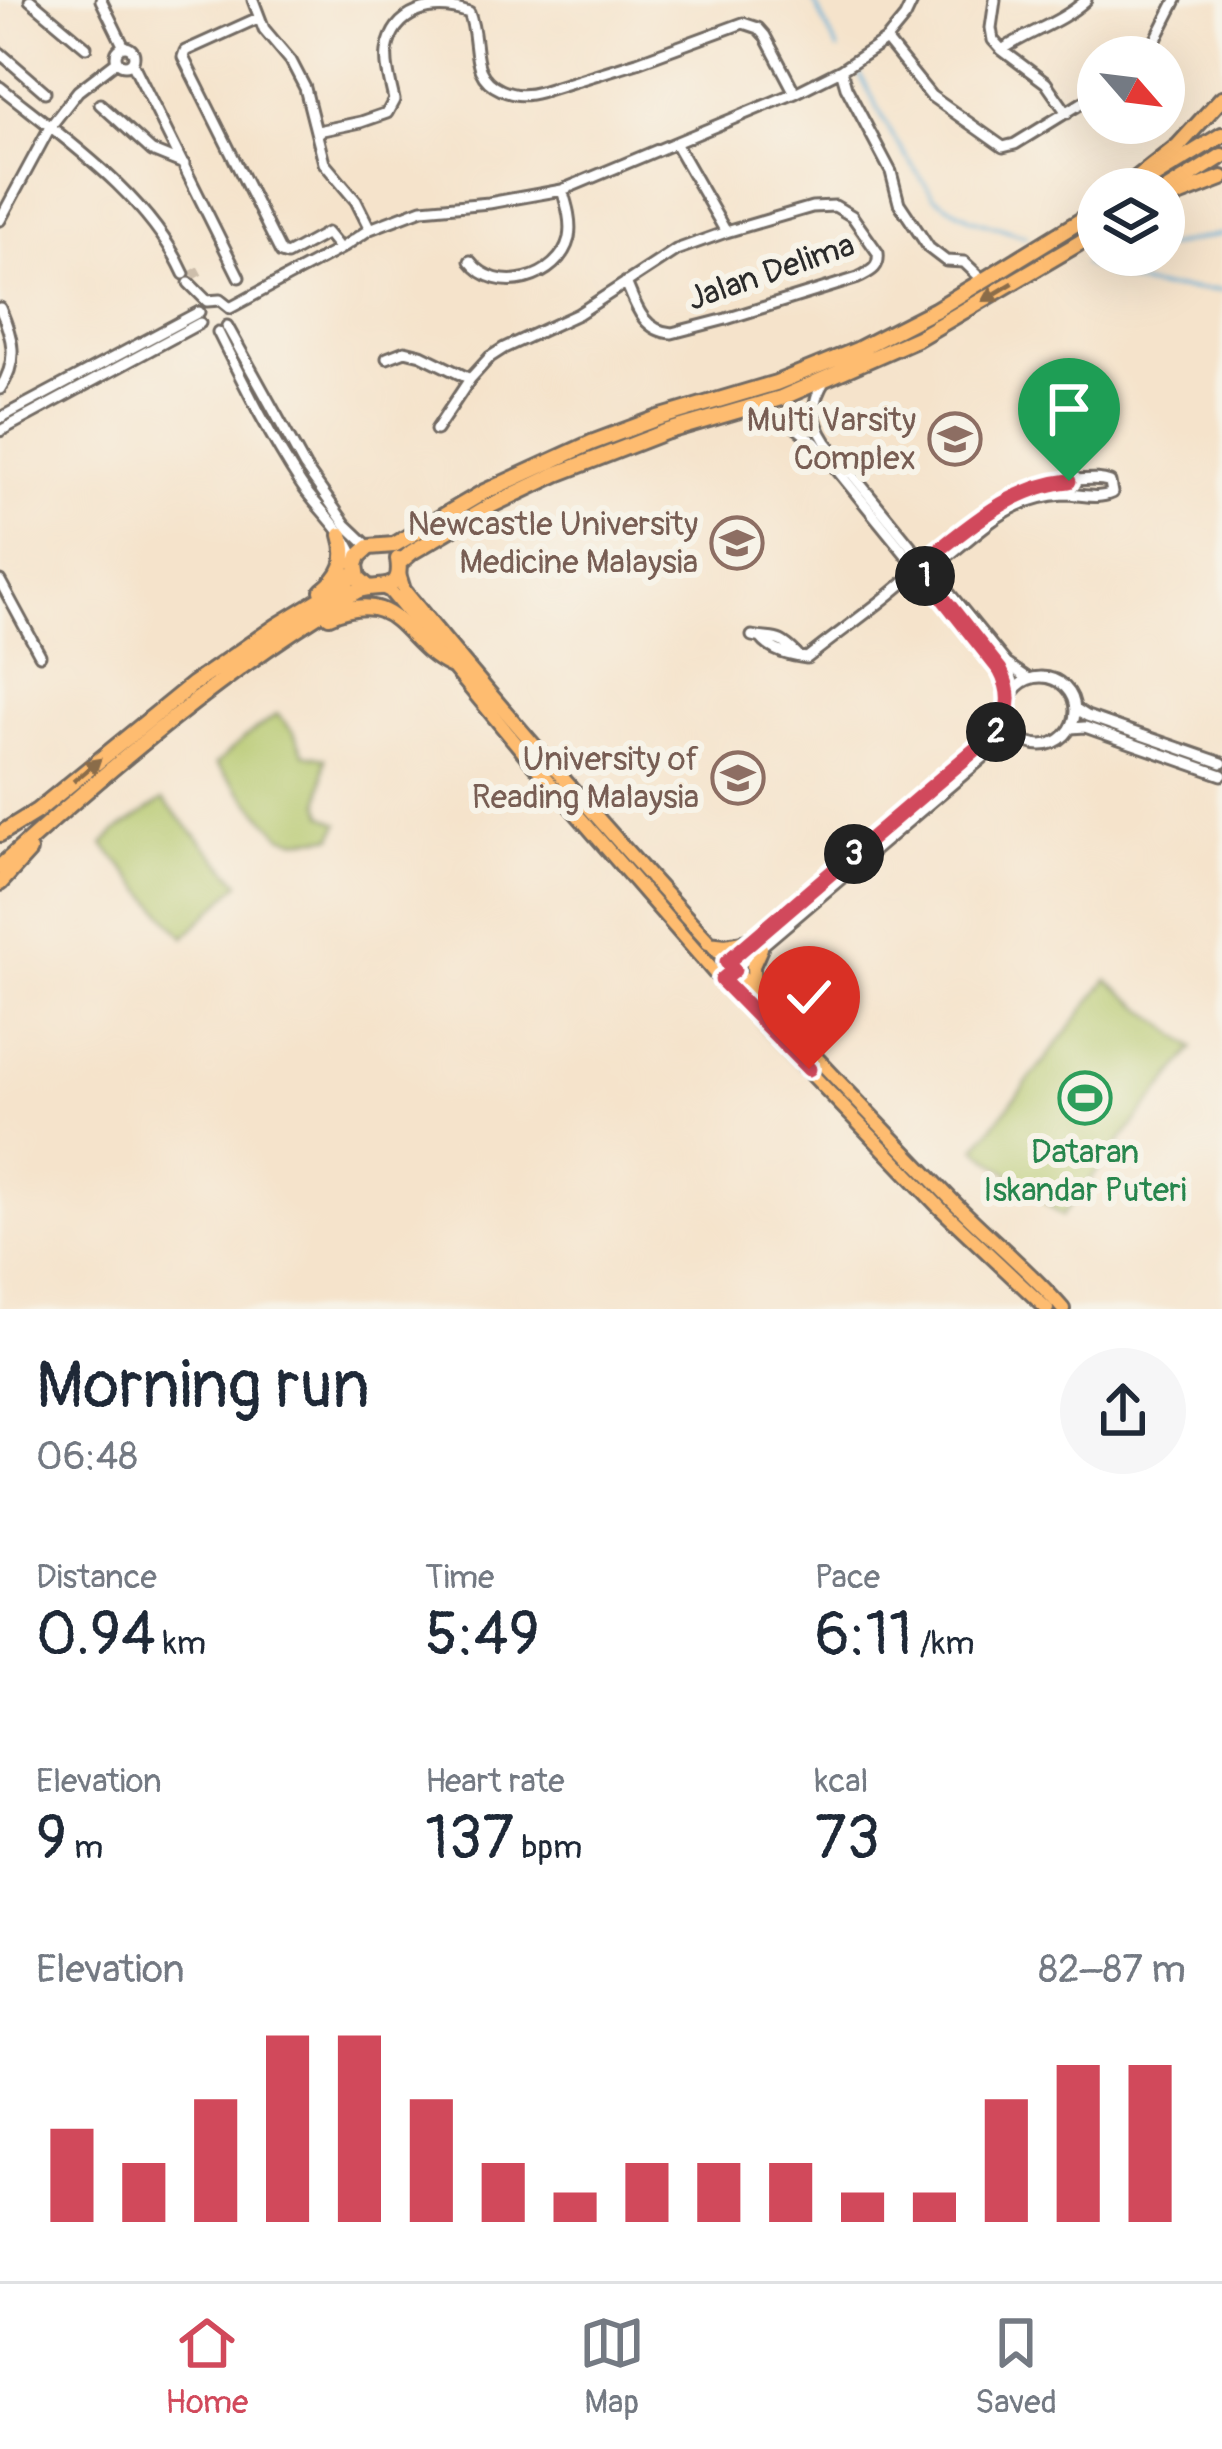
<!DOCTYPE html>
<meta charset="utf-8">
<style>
body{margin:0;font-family:Pangolin,sans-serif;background:#f6f6f7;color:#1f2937;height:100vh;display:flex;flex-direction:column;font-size:45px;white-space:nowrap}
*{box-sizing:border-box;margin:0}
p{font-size:39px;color:#747a83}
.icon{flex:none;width:66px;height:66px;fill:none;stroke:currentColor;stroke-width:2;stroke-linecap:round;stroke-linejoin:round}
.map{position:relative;height:1309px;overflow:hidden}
.side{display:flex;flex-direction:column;background:#fff;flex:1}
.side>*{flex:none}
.needle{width:78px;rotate:118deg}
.controls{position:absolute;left:1077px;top:36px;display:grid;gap:24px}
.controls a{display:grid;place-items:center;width:108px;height:108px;border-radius:50%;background:#fff;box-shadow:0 12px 48px #0002;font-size:60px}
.pin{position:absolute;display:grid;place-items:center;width:102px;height:102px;color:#fff;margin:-123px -51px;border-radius:50% 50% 50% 0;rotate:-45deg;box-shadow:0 0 12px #0007}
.pin .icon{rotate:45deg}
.km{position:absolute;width:60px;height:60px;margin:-30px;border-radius:50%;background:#222;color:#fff;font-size:33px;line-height:60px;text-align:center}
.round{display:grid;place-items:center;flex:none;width:126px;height:126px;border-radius:63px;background:#f6f6f7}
.headline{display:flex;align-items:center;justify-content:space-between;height:204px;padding:0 36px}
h1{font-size:66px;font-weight:600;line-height:90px}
.figures{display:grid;grid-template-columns:repeat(3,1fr);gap:18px;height:204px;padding:12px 36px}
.figures div{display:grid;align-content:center}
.figures b{font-size:60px;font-weight:600}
.figures small{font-size:33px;font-weight:400}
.figures p{font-size:33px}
.chart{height:336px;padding:24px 36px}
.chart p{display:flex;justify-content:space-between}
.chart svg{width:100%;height:216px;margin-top:12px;stroke:#d1495b;stroke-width:6}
.tab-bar{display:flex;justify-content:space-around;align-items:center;height:168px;border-top:3px solid #e0e1e3;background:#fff;font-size:33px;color:#747a83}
.tab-bar a{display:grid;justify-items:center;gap:6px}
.tab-bar .on{color:#d1495b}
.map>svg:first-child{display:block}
.green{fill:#b2c669;stroke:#6e784a;stroke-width:3}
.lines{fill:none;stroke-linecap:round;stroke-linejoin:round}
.stream{stroke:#5dadd7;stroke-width:3}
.minor-tunnel{stroke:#cdbeab;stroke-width:9;stroke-dasharray:9 4.5;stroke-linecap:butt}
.minor-casing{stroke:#726b63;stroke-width:15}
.major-casing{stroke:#726b63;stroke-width:18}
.highway-casing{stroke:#726b63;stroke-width:20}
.minor{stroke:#fff;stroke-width:9}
.major{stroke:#febc70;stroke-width:12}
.highway{stroke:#febc70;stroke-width:14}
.oneway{fill:#8a6c4a}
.route-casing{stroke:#fff;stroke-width:24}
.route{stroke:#d1495b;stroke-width:15}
.labels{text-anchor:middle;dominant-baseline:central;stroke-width:12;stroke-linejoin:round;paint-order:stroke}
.street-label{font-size:33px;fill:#2b2b2b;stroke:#f7f3e8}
.education-label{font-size:33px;fill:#785e54;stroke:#f7f3e8;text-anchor:end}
.leisure-label{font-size:33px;fill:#27864d;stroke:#f7f3e8}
</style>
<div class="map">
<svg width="1222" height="1309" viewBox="0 0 1222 1309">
<rect width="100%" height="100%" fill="#f7f3e8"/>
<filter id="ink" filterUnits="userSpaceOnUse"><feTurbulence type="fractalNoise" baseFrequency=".00833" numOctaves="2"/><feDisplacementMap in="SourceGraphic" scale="24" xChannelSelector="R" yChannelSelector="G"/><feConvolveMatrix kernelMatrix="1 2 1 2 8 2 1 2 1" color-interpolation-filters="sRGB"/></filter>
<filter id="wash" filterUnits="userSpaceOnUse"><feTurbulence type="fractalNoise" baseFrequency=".004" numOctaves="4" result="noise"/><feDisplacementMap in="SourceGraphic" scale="48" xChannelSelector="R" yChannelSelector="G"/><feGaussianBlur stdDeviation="2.7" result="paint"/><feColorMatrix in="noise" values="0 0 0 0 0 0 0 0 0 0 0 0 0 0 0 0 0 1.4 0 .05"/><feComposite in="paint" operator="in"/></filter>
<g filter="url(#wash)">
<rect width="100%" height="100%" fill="#f5e3cb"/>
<path class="green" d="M277 714 294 733 304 754 325 758 320 804 323 815 339 823 333 837 296 840 281 836 216 764 244 738Z
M163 800 240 883 184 937 103 844 115 832Z
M1107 980 1194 1048 1062 1216 976 1148Z"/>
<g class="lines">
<path class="stream" d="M813 0 838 50
M860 74 895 140 934 197 971 219 1026 236
M1164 247 1222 234
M1084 264C1133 291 1169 288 1222 290
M1111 277 1146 255"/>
</g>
</g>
<g filter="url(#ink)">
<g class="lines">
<path class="minor-tunnel" d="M194 269 199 278"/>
<g class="minor-casing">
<path id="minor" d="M30 0 86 47
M101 0 124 47
M253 0 264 29 291 61 305 88 324 163 356 201 370 229
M995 0 991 28 993 40 1002 50 1046 83 1067 113
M258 18 185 51 183 57 281 253 287 255 327 233 340 249
M886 40 931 96 1003 147 1015 144 1098 93
M116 56a9 9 0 1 1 18 0a9 9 0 1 1-18 0Z
M1002 50C1030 31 1061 23 1086 0
M0 53 45 92
M1147 57 1176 0
M132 62 239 277
M841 70 846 87 891 172 899 203 929 248 946 261 964 262 984 281
M0 87C65 139 149 196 184 274
M100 104 152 151 184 164
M318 131 361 122 387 113 394 100C391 85 385 67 387 51 394 10 434 0 469 13 481 42 467 75 501 90 515 96 526 96 540 92L637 62 743 23 758 28 765 36 795 93
M675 143 726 232
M0 220 50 127 78 91 117 61
M470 261C497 297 559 279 569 238 572 222 567 205 562 190
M189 283 207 301 220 300 230 308
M0 308C13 338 19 360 0 389
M230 308 340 249 370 229 422 209 489 203 562 190 795 93 841 70 886 40 905 17 913 0
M227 326 305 467 346 525 369 547
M218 332C244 384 269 435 301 484 318 510 347 532 356 562
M387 358 405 351 421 355 470 379 490 357 504 348 578 314 676 250 726 232 812 207 835 206 852 216 878 253C880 269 869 272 858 278L726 319 672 333C643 331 636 306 626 282
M825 380C810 404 811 419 826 442L1007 664 1029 679
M751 410 787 420 815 443 1000 670 1010 698
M0 418 199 312
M436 430 470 379
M0 431 200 323
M0 581 40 655
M752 636C776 641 777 634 797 654
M761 638C772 652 791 656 807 658 838 633 872 610 902 584 952 541 1004 485 1074 480 1087 480 1098 477 1110 482L1112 493C1097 500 1081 494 1064 494 1048 495 1032 499 1017 506 976 525 948 565 906 581
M1007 711a34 34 0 1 1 68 0a34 34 0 1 1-68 0Z
M1076 709 1087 716 1222 763
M1071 728 1085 727 1222 775
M723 966 933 787 997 731 1008 717
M722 980 998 745 1010 738 1021 739"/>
</g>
<g class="major-casing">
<path id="major" d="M399 574 404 590C575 800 758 999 946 1194 983 1233 1027 1267 1063 1309
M384 588 390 591 529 759 715 973 940 1208 1047 1309
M708 943 726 945 752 940
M754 991 753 966 761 948"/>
</g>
<g class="highway-casing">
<path id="highway" d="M1148 180 1222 135
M1123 189 1178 146 1222 98
M1164 192 1222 156
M1165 200 1222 178
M399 563 412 552 492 505 557 474 665 432 781 398 918 338 1098 232
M368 587 358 578 356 565 359 556 369 547 394 545 484 492 591 443 658 418 776 383 857 350 935 310 1098 210
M322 591C342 576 349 560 341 535
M329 616C399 586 401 641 450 665
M0 834 37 811 193 684 277 626 344 585 356 571
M0 867C112 766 227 667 357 591 376 582 404 597 398 559
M0 883 29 851"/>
</g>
<use href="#minor" class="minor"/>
<use href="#major" class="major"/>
<use href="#highway" class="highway"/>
</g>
<defs><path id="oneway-solid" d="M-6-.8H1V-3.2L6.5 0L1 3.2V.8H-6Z" transform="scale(3)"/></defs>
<g class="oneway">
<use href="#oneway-solid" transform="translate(998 292) rotate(149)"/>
<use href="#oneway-solid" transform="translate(87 770) rotate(-40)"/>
</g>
</g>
<g class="lines" filter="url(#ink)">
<g class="route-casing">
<path id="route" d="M809 1069 722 980 734 970 727 962 997 731C1011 711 1012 692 1000 670L924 574 931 568 925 561C969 527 1011 487 1069 481"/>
</g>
<use href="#route" class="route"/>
</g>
<defs>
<g id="university-ring" transform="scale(2.7)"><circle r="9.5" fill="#f7f3e8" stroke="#8d6e63" stroke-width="1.5"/><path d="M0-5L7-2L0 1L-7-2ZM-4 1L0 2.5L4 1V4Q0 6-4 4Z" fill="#8d6e63"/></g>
<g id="stadium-ring" transform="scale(2.7)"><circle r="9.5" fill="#f7f3e8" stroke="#2e9e5b" stroke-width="1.5"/><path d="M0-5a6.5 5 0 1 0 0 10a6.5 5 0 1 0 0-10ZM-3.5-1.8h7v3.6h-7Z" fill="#2e9e5b"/></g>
</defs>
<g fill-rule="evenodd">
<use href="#university-ring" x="955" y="439"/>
<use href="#university-ring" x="737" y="543"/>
<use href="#university-ring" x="738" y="778"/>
<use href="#stadium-ring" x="1085" y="1098"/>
</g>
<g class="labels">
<g class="street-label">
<text transform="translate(771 272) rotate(-19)">Jalan Delima</text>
</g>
<g class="education-label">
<text x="916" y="420">Multi Varsity<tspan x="916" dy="38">Complex</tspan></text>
<text x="698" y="524">Newcastle University<tspan x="698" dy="38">Medicine Malaysia</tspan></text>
<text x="699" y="759">University of<tspan x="699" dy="38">Reading Malaysia</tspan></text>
</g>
<g class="leisure-label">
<text x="1085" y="1152">Dataran<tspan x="1085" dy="38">Iskandar Puteri</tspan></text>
</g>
</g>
</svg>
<div class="controls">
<a><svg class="needle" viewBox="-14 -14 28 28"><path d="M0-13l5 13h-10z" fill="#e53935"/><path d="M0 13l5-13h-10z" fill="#747a83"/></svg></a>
<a><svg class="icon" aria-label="layers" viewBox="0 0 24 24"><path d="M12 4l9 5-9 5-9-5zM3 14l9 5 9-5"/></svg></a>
</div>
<div class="pin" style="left:1069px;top:481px;background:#1e9e55"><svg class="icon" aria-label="arrive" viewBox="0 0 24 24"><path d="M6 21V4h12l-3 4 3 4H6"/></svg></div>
<div class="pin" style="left:809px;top:1069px;background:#d93025"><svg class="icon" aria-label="check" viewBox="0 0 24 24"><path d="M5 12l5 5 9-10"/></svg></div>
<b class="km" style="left:925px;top:576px">1</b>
<b class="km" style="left:996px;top:732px">2</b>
<b class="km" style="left:854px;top:854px">3</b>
</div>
<section class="side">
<div class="headline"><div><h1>Morning run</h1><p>06:48</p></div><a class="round"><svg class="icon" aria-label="share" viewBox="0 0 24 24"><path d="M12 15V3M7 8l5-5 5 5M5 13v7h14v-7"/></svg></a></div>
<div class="figures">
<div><p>Distance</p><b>0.94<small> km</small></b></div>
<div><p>Time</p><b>5:49</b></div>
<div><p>Pace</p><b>6:11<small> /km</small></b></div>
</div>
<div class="figures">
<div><p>Elevation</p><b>9<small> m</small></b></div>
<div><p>Heart rate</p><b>137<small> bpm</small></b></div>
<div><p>kcal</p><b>73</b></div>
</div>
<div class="chart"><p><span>Elevation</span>82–87 m</p>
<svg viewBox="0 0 160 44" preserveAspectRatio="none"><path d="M5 44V25M15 44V32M25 44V19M35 44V6M45 44V6M55 44V19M65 44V32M75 44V38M85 44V32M95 44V32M105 44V32M115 44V38M125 44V38M135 44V19M145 44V12M155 44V12"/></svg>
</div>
</section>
<nav class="tab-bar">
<a class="on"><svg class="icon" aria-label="home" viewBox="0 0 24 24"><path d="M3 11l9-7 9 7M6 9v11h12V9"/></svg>Home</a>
<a><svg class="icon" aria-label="map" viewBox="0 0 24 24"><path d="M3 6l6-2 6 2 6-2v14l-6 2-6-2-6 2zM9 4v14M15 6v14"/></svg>Map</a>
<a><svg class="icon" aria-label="saved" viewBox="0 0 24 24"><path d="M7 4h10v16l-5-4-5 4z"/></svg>Saved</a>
</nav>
